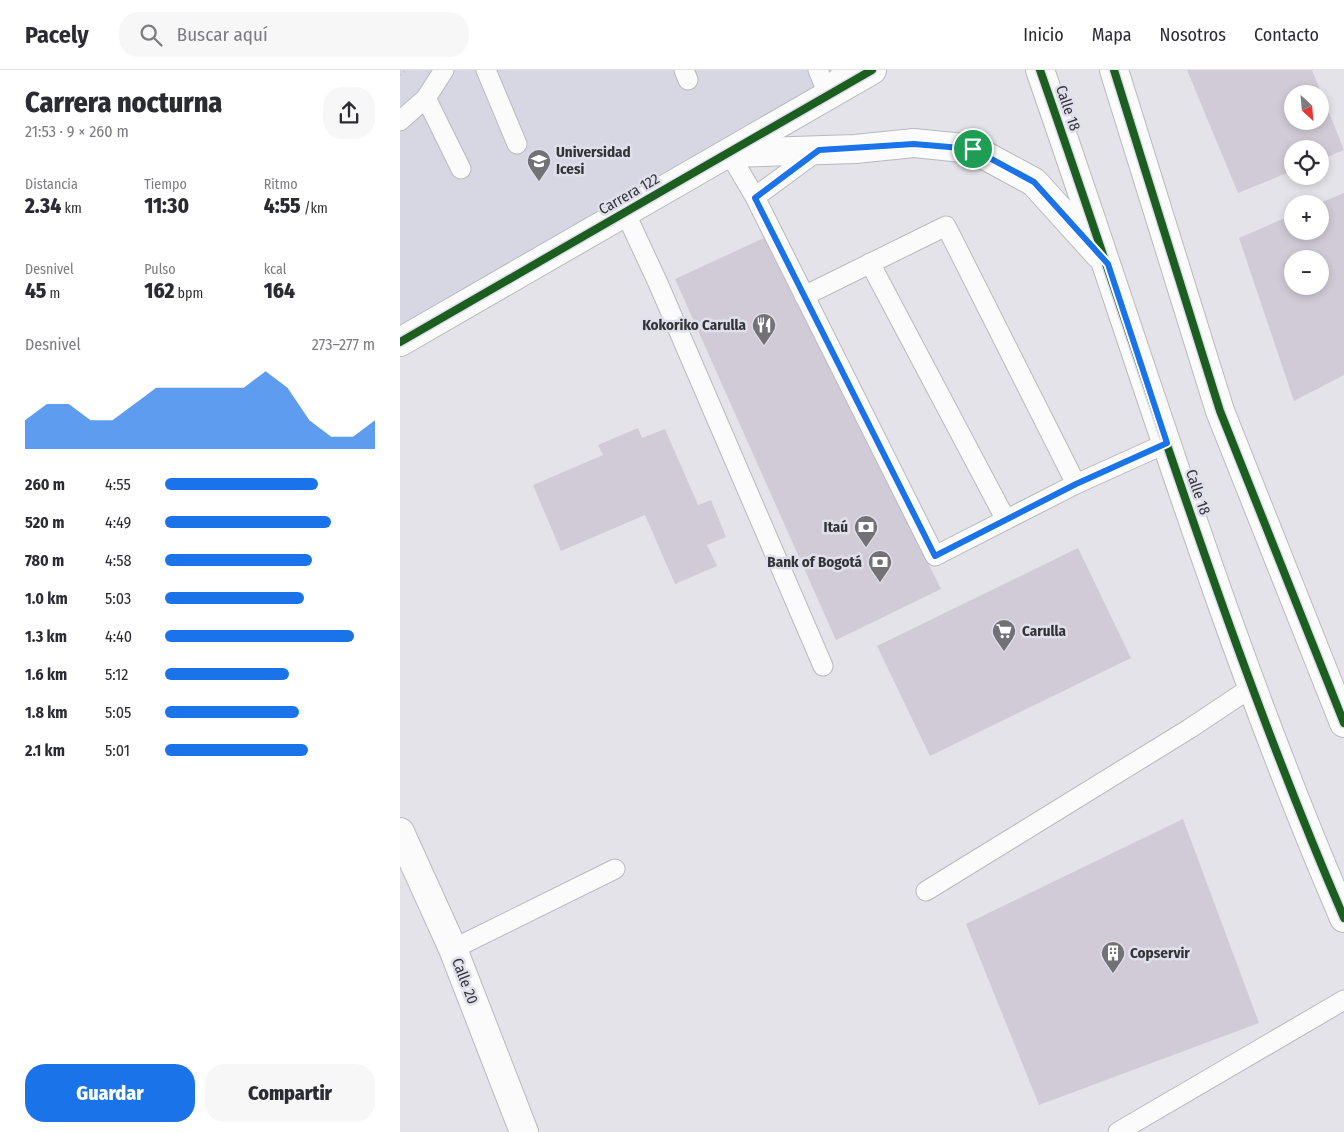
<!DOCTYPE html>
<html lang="es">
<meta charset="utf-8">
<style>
body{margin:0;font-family:"Fira Sans Condensed",sans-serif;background:#f7f7f7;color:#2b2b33;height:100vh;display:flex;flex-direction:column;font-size:19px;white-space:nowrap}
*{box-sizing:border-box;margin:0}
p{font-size:16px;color:#7c7c81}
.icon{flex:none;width:28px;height:28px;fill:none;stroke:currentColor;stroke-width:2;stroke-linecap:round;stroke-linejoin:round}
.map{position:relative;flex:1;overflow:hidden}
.drawer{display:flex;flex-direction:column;background:#fff;width:400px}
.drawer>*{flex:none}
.needle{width:32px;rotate:154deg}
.buttons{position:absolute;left:884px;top:15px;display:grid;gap:10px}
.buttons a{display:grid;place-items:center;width:45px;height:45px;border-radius:50%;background:#fff;box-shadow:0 2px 8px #0003;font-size:25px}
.pin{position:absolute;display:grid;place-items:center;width:42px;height:42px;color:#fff;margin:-21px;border:2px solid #fff;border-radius:50%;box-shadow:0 1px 5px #0007}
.round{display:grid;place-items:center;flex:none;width:52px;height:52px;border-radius:20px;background:#f7f7f7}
.head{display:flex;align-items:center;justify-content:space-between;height:85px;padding:0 25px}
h1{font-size:28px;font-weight:800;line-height:38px}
.figures{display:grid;grid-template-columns:repeat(3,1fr);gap:8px;height:85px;padding:5px 25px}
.figures div{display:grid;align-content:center}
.figures b{font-size:21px;font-weight:800}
.figures small{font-size:14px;font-weight:400}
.figures p{font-size:14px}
.chart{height:140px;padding:10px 25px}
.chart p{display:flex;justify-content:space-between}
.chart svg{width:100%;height:90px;margin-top:5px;fill:#1a73e8;opacity:.7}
.button{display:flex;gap:10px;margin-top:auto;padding:10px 25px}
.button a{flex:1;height:58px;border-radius:20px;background:#1a73e8;color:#fff;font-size:20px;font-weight:800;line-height:58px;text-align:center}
.button a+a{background:#f7f7f7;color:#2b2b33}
ul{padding:0 25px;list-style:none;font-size:16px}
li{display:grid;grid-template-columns:80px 60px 1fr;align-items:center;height:38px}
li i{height:12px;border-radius:6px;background:#1a73e8}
header{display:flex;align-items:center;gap:30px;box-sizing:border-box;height:70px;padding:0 25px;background:#fff;border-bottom:1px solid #e1e1e2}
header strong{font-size:24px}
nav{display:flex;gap:28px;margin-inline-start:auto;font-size:18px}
.search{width:350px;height:45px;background:#f7f7f7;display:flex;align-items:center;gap:12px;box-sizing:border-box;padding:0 18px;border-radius:20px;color:#7c7c81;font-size:19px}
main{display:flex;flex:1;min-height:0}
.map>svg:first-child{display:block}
.built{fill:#d7d7e4}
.building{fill:#d0cbd6;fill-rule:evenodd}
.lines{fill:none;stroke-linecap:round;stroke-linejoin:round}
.service-casing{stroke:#b9b9be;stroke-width:21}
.minor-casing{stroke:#b9b9be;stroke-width:30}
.tertiary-casing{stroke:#b9b9be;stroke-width:30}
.secondary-casing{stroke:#b9b9be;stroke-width:30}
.path{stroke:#c5c5c7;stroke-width:3;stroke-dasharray:1 4;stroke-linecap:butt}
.service{stroke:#fbfbfc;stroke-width:19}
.minor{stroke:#fbfbfc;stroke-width:28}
.tertiary{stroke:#fbfbfc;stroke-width:28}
.secondary{stroke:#fbfbfc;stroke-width:28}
.cycleway-casing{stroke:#e0e0ec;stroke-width:11}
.cycleway{stroke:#1b5e20;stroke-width:8}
.route-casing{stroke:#fff;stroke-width:10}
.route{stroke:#1a73e8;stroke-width:6}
.labels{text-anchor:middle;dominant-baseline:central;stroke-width:5;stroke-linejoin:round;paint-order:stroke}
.street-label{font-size:15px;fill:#333338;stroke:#e0e0ec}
.poi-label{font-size:15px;font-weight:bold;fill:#333338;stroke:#e0e0ec;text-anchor:start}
</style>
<header>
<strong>Pacely</strong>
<div class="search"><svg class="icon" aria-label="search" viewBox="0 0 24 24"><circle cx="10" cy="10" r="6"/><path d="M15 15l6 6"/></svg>Buscar aquí</div>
<nav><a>Inicio</a><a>Mapa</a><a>Nosotros</a><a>Contacto</a></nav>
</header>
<main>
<section class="drawer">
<div class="head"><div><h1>Carrera nocturna</h1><p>21:53 · 9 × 260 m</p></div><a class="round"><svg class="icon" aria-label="share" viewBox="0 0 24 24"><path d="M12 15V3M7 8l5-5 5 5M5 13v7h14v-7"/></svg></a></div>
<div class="figures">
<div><p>Distancia</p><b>2.34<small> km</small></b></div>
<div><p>Tiempo</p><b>11:30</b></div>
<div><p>Ritmo</p><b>4:55<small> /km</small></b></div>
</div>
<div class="figures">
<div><p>Desnivel</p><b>45<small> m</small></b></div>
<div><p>Pulso</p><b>162<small> bpm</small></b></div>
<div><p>kcal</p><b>164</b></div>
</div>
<div class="chart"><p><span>Desnivel</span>273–277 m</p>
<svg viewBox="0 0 160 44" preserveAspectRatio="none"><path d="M0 44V30L10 22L20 22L30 30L40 30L50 22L60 14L70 14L80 14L90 14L100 14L110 6L120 14L130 30L140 38L150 38L160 30V44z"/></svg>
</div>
<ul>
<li><b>260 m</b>4:55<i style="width:73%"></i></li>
<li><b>520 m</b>4:49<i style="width:79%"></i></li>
<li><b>780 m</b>4:58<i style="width:70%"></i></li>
<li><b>1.0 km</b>5:03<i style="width:66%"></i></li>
<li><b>1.3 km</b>4:40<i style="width:90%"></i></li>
<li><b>1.6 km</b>5:12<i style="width:59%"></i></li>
<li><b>1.8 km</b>5:05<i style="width:64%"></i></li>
<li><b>2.1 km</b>5:01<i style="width:68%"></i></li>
</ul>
<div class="button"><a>Guardar</a><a>Compartir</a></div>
</section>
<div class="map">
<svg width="944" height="1062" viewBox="0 0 944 1062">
<rect width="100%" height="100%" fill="#e3e3e9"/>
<path class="built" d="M0 0H452L0 272Z"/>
<path class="building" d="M787 0H912L944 80 920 90V79H892V101L838 123ZM892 24H920V51H892Z
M944 123V305L894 331 839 168 892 145V161H920V133ZM892 189H920V216H892Z
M364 168 541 519 436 570 275 209Z
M238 358 242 368 265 359 298 435 311 430 326 467 307 475 317 496 275 514 245 445 161 481 133 415 203 385 198 375Z
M678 478 731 588 530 686 477 576Z
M783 749 859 953 639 1035 566 854Z"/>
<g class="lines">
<g class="service-casing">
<path id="service" d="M86 0 117 74
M284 0 288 10
M418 0 428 24
M26 28 61 99
M0 51 26 28 44 0
M329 83 355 127 535 486 676 414 767 373
M355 127 419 80
M225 142 258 213 423 596
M470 193 606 450
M404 226 546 156 676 414
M526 821 789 659 852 617
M53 879 215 799
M718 1062 944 930"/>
</g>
<g class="minor-casing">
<path id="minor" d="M0 762 53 879 124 1062"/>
</g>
<g class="tertiary-casing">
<path id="tertiary" d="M0 272 472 0"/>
</g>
<g class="secondary-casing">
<path id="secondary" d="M640 0C739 283 825 572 944 848
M714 0 820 341 944 653
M428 24 452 0
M329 83 455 79 514 73 573 79 634 112 699 184"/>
</g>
<path class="path" d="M0 5 6 0"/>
<use href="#service" class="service"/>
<use href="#minor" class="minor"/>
<use href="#tertiary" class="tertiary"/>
<use href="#secondary" class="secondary"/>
<g class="cycleway-casing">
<path id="cycleway" d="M640 0C739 283 825 572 944 848
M714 0 820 341 944 653
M0 272 472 0"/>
</g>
<use href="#cycleway" class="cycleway"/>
</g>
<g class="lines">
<g class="route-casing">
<path id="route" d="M514 74 573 79 634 112 708 194 767 373 676 414 535 486 355 128 419 80Z"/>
</g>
<use href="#route" class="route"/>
</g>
<defs>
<g id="university-pin" transform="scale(1.25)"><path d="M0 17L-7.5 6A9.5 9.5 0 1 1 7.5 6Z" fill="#717176" stroke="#e0e0ec"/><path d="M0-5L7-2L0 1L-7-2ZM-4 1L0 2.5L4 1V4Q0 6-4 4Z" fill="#fff"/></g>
<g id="restaurant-pin" transform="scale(1.25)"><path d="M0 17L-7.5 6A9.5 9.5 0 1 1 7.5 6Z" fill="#717176" stroke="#e0e0ec"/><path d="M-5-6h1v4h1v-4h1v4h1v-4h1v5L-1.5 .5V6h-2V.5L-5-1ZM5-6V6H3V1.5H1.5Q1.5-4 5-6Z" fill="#fff"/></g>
<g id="bank-pin" transform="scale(1.25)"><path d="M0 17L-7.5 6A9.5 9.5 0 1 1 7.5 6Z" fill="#717176" stroke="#e0e0ec"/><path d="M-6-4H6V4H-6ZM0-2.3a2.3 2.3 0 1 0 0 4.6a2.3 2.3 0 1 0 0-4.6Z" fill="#fff"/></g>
<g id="supermarket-pin" transform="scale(1.25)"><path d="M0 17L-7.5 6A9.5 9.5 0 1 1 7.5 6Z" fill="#717176" stroke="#e0e0ec"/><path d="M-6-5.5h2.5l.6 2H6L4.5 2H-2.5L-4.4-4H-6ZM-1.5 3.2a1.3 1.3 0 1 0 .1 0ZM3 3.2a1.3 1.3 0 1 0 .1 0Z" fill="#fff"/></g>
<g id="building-pin" transform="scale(1.25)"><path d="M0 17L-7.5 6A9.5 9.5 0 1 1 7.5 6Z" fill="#717176" stroke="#e0e0ec"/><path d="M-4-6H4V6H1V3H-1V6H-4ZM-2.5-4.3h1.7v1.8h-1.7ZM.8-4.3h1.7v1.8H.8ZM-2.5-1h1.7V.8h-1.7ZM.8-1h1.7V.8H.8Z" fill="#fff"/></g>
</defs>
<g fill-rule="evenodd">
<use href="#university-pin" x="139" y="91"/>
<use href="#restaurant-pin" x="364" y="255"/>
<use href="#bank-pin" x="466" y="457"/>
<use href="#bank-pin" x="480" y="492"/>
<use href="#supermarket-pin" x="604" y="561"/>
<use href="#building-pin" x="713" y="883"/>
</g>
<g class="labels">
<g class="street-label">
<text transform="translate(668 38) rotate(71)">Calle 18</text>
<text transform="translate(229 124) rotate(-30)">Carrera 122</text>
<text transform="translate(798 422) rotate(71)">Calle 18</text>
<text transform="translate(65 911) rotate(69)">Calle 20</text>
</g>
<g class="poi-label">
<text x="156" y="82">Universidad<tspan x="156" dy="17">Icesi</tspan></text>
<text x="346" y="255" text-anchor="end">Kokoriko Carulla</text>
<text x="448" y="457" text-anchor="end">Itaú</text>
<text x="462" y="492" text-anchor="end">Bank of Bogotá</text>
<text x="622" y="561">Carulla</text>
<text x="730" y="883">Copservir</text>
</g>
</g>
</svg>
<div class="buttons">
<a><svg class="needle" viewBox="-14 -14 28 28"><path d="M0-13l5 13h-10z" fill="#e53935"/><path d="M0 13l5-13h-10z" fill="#7c7c81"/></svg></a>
<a><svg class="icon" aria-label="locate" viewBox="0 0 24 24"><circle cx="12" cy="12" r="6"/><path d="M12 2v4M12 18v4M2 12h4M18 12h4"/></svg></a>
<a>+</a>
<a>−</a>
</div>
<div class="pin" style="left:573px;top:79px;background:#1e9e55"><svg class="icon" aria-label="arrive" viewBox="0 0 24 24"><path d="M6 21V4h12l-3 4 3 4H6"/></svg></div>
</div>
</main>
